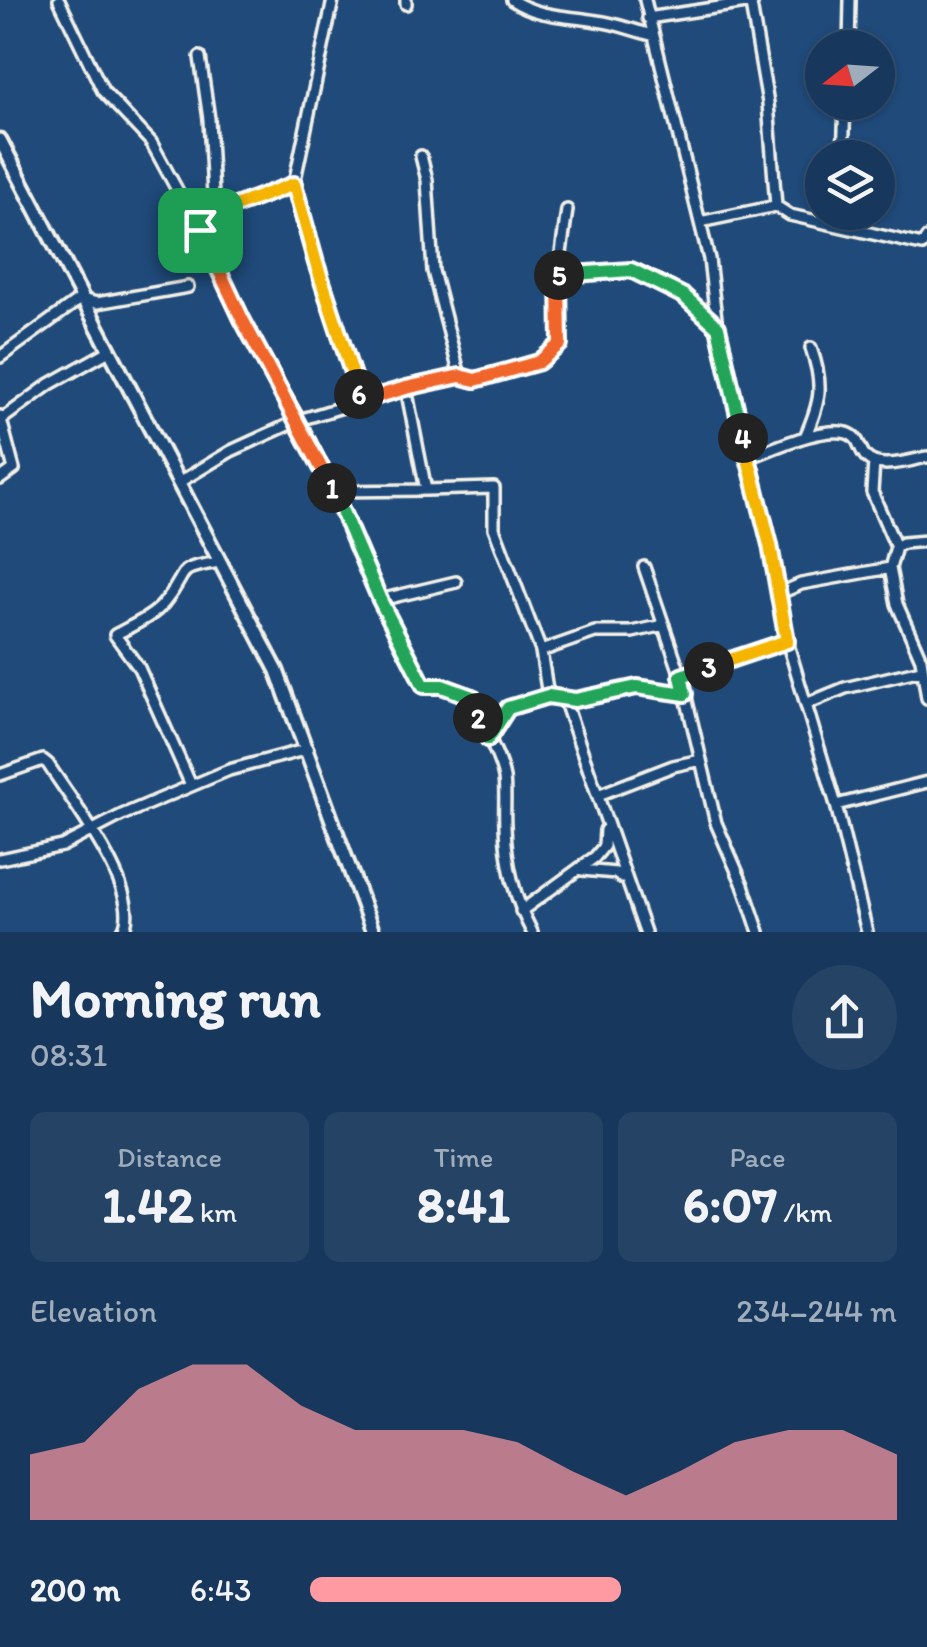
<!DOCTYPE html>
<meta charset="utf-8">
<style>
body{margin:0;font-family:Itim,sans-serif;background:#244365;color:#f1f3f6;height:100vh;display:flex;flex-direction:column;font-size:38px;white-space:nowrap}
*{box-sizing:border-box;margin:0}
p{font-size:32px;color:#9eacbb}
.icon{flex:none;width:55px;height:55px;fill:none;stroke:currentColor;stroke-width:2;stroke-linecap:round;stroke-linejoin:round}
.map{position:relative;height:932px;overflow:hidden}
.details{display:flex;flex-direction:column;background:#17385c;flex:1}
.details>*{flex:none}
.needle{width:65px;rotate:253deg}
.buttons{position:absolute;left:805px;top:30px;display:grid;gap:20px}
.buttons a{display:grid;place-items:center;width:90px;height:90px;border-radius:50%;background:#17385c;box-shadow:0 2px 8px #0004,0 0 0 2px #365272;font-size:50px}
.pin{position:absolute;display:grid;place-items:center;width:85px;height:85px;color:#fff;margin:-42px;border-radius:20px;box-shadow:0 5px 15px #0006}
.km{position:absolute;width:50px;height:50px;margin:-25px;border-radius:50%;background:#222;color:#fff;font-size:28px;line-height:50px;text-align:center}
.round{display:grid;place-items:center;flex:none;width:105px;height:105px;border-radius:52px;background:#244365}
.head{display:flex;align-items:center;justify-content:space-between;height:170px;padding:0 30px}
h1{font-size:55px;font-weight:700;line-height:75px}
.stats{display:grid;grid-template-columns:repeat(3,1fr);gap:15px;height:170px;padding:10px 30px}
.stats div{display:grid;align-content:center;border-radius:15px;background:#244365;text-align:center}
.stats b{font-size:50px;font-weight:700}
.stats small{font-size:28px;font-weight:400}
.stats p{font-size:28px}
.chart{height:280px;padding:20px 30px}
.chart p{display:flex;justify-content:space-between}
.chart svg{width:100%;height:180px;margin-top:10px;fill:#ff9aa2;opacity:.7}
ul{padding:0 30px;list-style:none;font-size:32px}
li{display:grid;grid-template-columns:160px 120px 1fr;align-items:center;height:75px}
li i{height:25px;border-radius:12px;background:#ff9aa2}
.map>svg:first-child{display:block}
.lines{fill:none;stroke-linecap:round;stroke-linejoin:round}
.street-casing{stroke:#f4f1e8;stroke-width:16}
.secondary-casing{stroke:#f4f1e8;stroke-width:19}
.street{stroke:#1f4a7a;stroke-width:9}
.secondary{stroke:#1f4a7a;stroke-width:11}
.split-1-casing{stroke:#fff;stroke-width:20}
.split-2-casing{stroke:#fff;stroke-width:20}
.split-3-casing{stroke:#fff;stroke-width:20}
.split-4-casing{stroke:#fff;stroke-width:20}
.split-5-casing{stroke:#fff;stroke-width:20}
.split-6-casing{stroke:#fff;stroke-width:20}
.split-7-casing{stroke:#fff;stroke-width:20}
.split-1{stroke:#f0652b;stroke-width:12}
.split-2{stroke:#22a559;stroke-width:12}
.split-3{stroke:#22a559;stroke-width:12}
.split-4{stroke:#f5b400;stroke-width:12}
.split-5{stroke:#22a559;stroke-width:12}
.split-6{stroke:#f0652b;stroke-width:12}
.split-7{stroke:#f5b400;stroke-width:12}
</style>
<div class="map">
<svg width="927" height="932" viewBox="0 0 927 932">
<rect width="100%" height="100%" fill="#1f4a7a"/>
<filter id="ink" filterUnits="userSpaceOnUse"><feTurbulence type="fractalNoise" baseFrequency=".01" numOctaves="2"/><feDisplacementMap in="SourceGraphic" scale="20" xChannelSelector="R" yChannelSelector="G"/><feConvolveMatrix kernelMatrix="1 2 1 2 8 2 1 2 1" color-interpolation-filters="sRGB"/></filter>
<g filter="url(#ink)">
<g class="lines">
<g class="street-casing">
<path id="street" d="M59 0 103 91 151 142 199 230 241 319 299 420 334 491 380 600 424 686 442 685 473 697C479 725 499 750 504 778 506 793 504 810 505 826 506 864 514 898 532 932
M333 0 294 184 315 263 361 401
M512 0C537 17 568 16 597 21 616 23 634 31 652 35
M645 0 709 259 717 327 770 545 787 641 836 805 867 932
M406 4V0
M751 5 768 103 776 206
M648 18 753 2
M849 48 850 0
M200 57 209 119 214 214
M421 156 427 180 433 271 460 376
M843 158 845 102
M700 222 776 206 790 215 922 245 927 238
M199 230 214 214 294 184
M558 275 638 271 684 296 717 326
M0 357 80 299 97 303 188 287
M406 388 426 490 494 488V528L541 651
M0 416 14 469 0 479
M2 419 50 384 109 351
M805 437C821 401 824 385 811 348
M748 458C773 449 821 426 847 433 860 437 858 448 866 457 878 471 911 460 927 457
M874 462 872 492 896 547
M178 483 231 451 299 420 406 388 460 376 475 380 539 362 560 344 558 275 567 210
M334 491 426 490
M644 567 681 676 716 823 743 885 759 932
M890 568 897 604 921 659 927 698
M778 594 801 584 890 568 896 547 903 543 927 541
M380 600 456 582
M681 676 787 641
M548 696 541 651 595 632H632L664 625
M564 699 645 932
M806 704 845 688 921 670
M488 739 508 708 548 696 575 700 637 687 685 694
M0 775 43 760 48 764C68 796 147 896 122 932
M191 785 139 668 115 635C131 626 153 617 164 603 192 570 170 570 219 562
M598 795 673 766 701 760
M836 805 927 782
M0 859 62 846 122 815 229 770 308 749
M582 870 616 873 622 878
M521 911 595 857 604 846 605 830"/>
</g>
<g class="secondary-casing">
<path id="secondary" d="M0 140 277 671 373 932"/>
</g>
<use href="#street" class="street"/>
<use href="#secondary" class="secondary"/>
</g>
</g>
<g class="lines" filter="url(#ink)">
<g class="split-1-casing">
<path id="split-1" d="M200 230 242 319 332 488"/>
</g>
<g class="split-2-casing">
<path id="split-2" d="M332 488 380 600 424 686H442L472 697 478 718"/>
</g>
<g class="split-3-casing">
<path id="split-3" d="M478 718 488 739 508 708 548 696 575 700 637 687 685 694 681 676 709 667"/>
</g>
<g class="split-4-casing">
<path id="split-4" d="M709 667 787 641 770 545 743 438"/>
</g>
<g class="split-5-casing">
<path id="split-5" d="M559 275 631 270 684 296 718 327 743 438"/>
</g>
<g class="split-6-casing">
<path id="split-6" d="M359 394 361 401 406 388 460 376 475 380 539 362 560 344 559 275"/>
</g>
<g class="split-7-casing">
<path id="split-7" d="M200 230 214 214 294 184 316 263 359 394"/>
</g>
<use href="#split-1" class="split-1"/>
<use href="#split-2" class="split-2"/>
<use href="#split-3" class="split-3"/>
<use href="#split-4" class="split-4"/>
<use href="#split-5" class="split-5"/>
<use href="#split-6" class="split-6"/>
<use href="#split-7" class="split-7"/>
</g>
</svg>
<div class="buttons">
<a><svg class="needle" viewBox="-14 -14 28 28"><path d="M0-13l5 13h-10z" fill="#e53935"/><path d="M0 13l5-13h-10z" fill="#9eacbb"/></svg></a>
<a><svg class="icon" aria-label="layers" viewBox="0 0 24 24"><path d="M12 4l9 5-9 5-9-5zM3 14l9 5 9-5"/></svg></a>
</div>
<div class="pin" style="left:200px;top:230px;background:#1e9e55"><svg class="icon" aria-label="arrive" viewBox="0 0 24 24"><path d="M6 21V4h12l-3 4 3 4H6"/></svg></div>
<b class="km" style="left:332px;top:488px">1</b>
<b class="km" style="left:478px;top:718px">2</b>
<b class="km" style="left:709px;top:667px">3</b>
<b class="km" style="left:743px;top:438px">4</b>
<b class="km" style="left:559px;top:275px">5</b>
<b class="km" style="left:359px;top:394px">6</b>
</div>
<section class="details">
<div class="head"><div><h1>Morning run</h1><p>08:31</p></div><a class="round"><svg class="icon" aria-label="share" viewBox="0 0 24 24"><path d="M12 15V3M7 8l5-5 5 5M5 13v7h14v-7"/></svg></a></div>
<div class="stats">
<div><p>Distance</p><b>1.42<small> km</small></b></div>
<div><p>Time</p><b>8:41</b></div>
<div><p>Pace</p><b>6:07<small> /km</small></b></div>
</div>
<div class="chart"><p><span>Elevation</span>234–244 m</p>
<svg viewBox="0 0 160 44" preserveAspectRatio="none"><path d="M0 44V28L10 25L20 12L30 6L40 6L50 16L60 22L70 22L80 22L90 25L100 32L110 38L120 32L130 25L140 22L150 22L160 28V44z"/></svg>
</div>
<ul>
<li><b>200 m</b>6:43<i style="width:53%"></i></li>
</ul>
</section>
